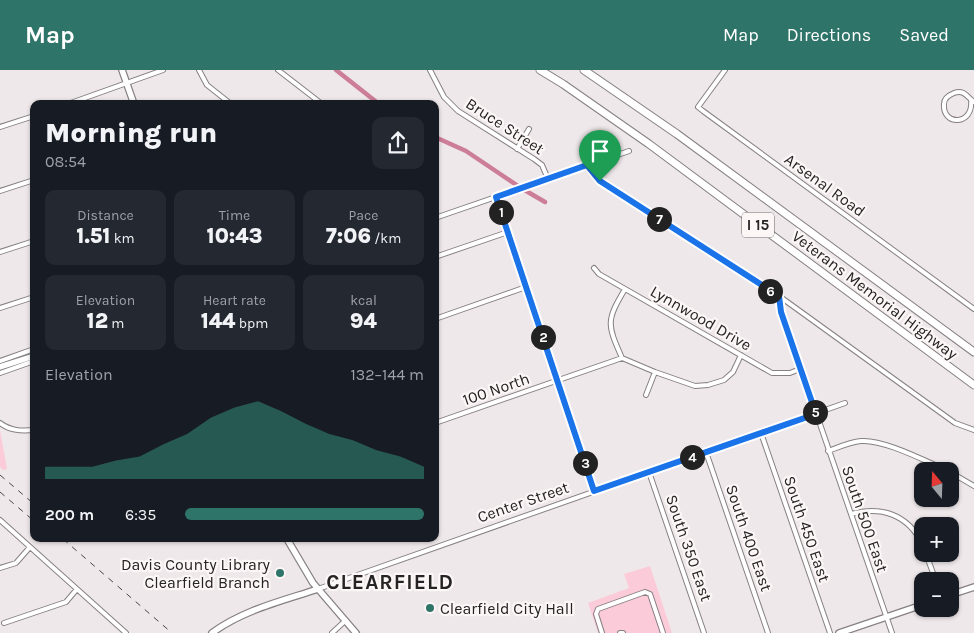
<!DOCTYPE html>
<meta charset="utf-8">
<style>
body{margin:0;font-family:Karla,sans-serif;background:#242831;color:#f1f3f6;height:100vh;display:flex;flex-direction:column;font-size:19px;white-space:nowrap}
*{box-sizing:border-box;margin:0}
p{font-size:16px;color:#9ea1a6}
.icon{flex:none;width:28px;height:28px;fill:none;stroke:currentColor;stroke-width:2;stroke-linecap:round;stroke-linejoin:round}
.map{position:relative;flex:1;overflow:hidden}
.side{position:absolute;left:30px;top:30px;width:409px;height:442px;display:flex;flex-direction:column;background:#171b24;border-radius:10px;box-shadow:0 1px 4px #0004}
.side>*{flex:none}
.needle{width:32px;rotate:341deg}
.tools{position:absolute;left:914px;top:392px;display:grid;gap:10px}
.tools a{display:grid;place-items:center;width:45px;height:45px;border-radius:10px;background:#171b24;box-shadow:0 1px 4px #0004;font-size:25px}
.pin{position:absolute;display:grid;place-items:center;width:42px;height:42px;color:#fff;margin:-51px -21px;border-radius:50% 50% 50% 0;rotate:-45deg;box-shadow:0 0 5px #0007}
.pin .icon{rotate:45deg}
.km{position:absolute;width:25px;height:25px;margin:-12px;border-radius:50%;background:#222;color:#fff;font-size:14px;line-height:25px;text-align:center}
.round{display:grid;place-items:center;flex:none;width:52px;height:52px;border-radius:10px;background:#242831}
.headline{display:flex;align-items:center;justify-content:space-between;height:85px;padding:0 15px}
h1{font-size:28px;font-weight:800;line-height:38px}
.metrics{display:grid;grid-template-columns:repeat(3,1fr);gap:8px;height:85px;padding:5px 15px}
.metrics div{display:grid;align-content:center;border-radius:10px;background:#242831;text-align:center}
.metrics b{font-size:21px;font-weight:800}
.metrics small{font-size:14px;font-weight:400}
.metrics p{font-size:14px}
.chart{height:140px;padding:10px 15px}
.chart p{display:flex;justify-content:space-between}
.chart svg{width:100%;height:90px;margin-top:5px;fill:#2f7468;opacity:.7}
ul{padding:0 15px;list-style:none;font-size:16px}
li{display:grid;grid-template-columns:80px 60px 1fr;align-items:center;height:38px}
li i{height:12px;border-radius:6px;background:#2f7468}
header{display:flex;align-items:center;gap:30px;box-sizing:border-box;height:70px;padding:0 25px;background:#2f7468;color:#fff}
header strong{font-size:24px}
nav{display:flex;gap:28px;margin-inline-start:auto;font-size:18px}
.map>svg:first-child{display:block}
.green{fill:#fccbd9}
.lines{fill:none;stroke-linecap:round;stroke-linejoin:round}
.canal{stroke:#cc7d97;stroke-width:4.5}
.street-casing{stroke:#868082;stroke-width:6}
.secondary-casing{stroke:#868082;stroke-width:8}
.highway-casing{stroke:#868082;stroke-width:9}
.street{stroke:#fff;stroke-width:4}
.secondary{stroke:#fff;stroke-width:5.5}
.highway{stroke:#fff;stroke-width:7}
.rail{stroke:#494546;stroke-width:1;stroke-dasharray:6 6;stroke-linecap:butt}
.route-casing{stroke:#fff;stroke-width:10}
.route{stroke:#1a73e8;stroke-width:6}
.poi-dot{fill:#2f7468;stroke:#fcf6f7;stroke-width:2}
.labels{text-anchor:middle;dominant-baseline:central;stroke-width:4.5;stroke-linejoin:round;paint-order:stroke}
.shield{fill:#fcf6f7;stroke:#666263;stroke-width:1}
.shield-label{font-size:15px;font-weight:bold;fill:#262324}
.street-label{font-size:16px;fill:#262324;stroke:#fcf6f7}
.poi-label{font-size:16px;fill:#262324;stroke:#fcf6f7;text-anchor:end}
.district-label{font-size:21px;font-weight:bold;letter-spacing:1px;fill:#262324;stroke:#fcf6f7}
</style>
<header>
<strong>Map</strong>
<nav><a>Map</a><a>Directions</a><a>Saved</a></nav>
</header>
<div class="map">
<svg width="974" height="563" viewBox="0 0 974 563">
<rect width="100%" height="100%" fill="#efe8ea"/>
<path class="green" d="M0 360 7 399 3 400 0 397Z
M650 496 672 563H598L588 533 629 518 624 504Z"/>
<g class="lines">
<path class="canal" d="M336 0 379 34
M435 67 466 81 521 118 545 132"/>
<g class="street-casing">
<path id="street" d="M199 0 207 15 231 34
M278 0 322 34
M430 0 444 27 458 41 534 89 542 95 548 109
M725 0 698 37 703 41 974 239
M971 30C974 56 942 56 944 34 944 29 949 25 954 23 964 19 967 27 974 32
M68 34 163 0
M0 57 34 46
M517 79 529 59
M587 95 601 111 779 226 955 353 974 360
M0 121 34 110
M497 127 594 421
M435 148 629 81
M0 182 34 171
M435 187 508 162
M594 198 599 204 772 303H790L800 299
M625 219C606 251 607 254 622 288L655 302 695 316 708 315 724 310 733 302 741 285
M779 226 781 241 892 563
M0 238 34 227
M435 249 526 217
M0 291 34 279
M0 303 34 291
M646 325 655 302
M0 353C11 361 21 361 34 360
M435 353 622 288
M761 363 830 563
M828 381C839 377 850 372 861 371 884 369 927 392 949 401
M706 382 768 563
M649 402 704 563
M950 402 974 416
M851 444C881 436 907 444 922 473
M0 450 126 563
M926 484 936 511
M0 498 16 493 30 477
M318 519 845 333
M4 553 66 532 77 519
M332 563 345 551
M602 563 596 544 598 539 645 522 650 524 663 563
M620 563H623"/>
</g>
<g class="secondary-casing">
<path id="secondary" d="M122 0 134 34
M0 297 34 286
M287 469 313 513 356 563
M950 525 974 517
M212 563C243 540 282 531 318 519
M839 563 922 535"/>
</g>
<g class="highway-casing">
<path id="highway" d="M540 0 563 14 649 74 974 315
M584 0 677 64 974 282"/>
</g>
<use href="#street" class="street"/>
<use href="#secondary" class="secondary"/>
<use href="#highway" class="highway"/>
<path class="rail" d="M0 405 34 434
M0 422 34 451
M63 469 172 563"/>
</g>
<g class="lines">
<g class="route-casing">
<path id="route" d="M587 95 600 111 779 226 781 242 816 344 594 421 496 127Z"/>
</g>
<use href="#route" class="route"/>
</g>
<g class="poi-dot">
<circle cx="280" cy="503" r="5"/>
<circle cx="430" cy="538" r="5"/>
</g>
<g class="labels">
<rect class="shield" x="742" y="142.5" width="32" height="25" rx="4"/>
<g class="shield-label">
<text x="758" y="155">I 15</text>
</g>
<g class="street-label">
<text transform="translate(505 56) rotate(33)">Bruce Street</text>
<text transform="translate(825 115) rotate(36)">Arsenal Road</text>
<text transform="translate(875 225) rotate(37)">Veterans Memorial Highway</text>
<text transform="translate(701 248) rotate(30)">Lynnwood Drive</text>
<text transform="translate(496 319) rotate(-19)">100 North</text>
<text transform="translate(523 432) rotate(-19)">Center Street</text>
<text transform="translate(865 449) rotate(71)">South 500 East</text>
<text transform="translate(807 459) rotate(71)">South 450 East</text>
<text transform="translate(749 468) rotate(71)">South 400 East</text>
<text transform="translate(689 478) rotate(71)">South 350 East</text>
</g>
<g class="poi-label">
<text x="270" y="494">Davis County Library<tspan x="270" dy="18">Clearfield Branch</tspan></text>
<text x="440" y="538" text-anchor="start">Clearfield City Hall</text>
</g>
<g class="district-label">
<text x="390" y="512">CLEARFIELD</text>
</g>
</g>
</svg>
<div class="tools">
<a><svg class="needle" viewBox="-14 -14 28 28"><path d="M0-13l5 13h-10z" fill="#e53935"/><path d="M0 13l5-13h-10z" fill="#9ea1a6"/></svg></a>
<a>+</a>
<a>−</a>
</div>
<div class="pin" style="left:600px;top:111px;background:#1e9e55"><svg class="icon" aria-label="arrive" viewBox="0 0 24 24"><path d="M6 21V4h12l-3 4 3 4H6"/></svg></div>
<b class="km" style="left:501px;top:142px">1</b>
<b class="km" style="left:543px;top:267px">2</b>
<b class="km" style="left:585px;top:393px">3</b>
<b class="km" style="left:692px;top:387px">4</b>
<b class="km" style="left:815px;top:342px">5</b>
<b class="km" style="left:770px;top:221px">6</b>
<b class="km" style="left:659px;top:149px">7</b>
<section class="side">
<div class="headline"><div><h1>Morning run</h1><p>08:54</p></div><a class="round"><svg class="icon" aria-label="share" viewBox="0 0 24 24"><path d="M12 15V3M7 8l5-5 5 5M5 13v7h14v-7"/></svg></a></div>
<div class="metrics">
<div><p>Distance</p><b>1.51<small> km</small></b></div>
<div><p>Time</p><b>10:43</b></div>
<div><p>Pace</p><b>7:06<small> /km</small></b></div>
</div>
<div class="metrics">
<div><p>Elevation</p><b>12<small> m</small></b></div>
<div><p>Heart rate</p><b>144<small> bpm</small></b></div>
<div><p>kcal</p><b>94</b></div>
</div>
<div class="chart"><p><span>Elevation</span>132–144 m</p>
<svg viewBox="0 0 160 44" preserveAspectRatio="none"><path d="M0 44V38L10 38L20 38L30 35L40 33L50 27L60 22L70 14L80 9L90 6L100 11L110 17L120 22L130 25L140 30L150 33L160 38V44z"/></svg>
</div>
<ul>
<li><b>200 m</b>6:35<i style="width:100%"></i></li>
</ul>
</section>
</div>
